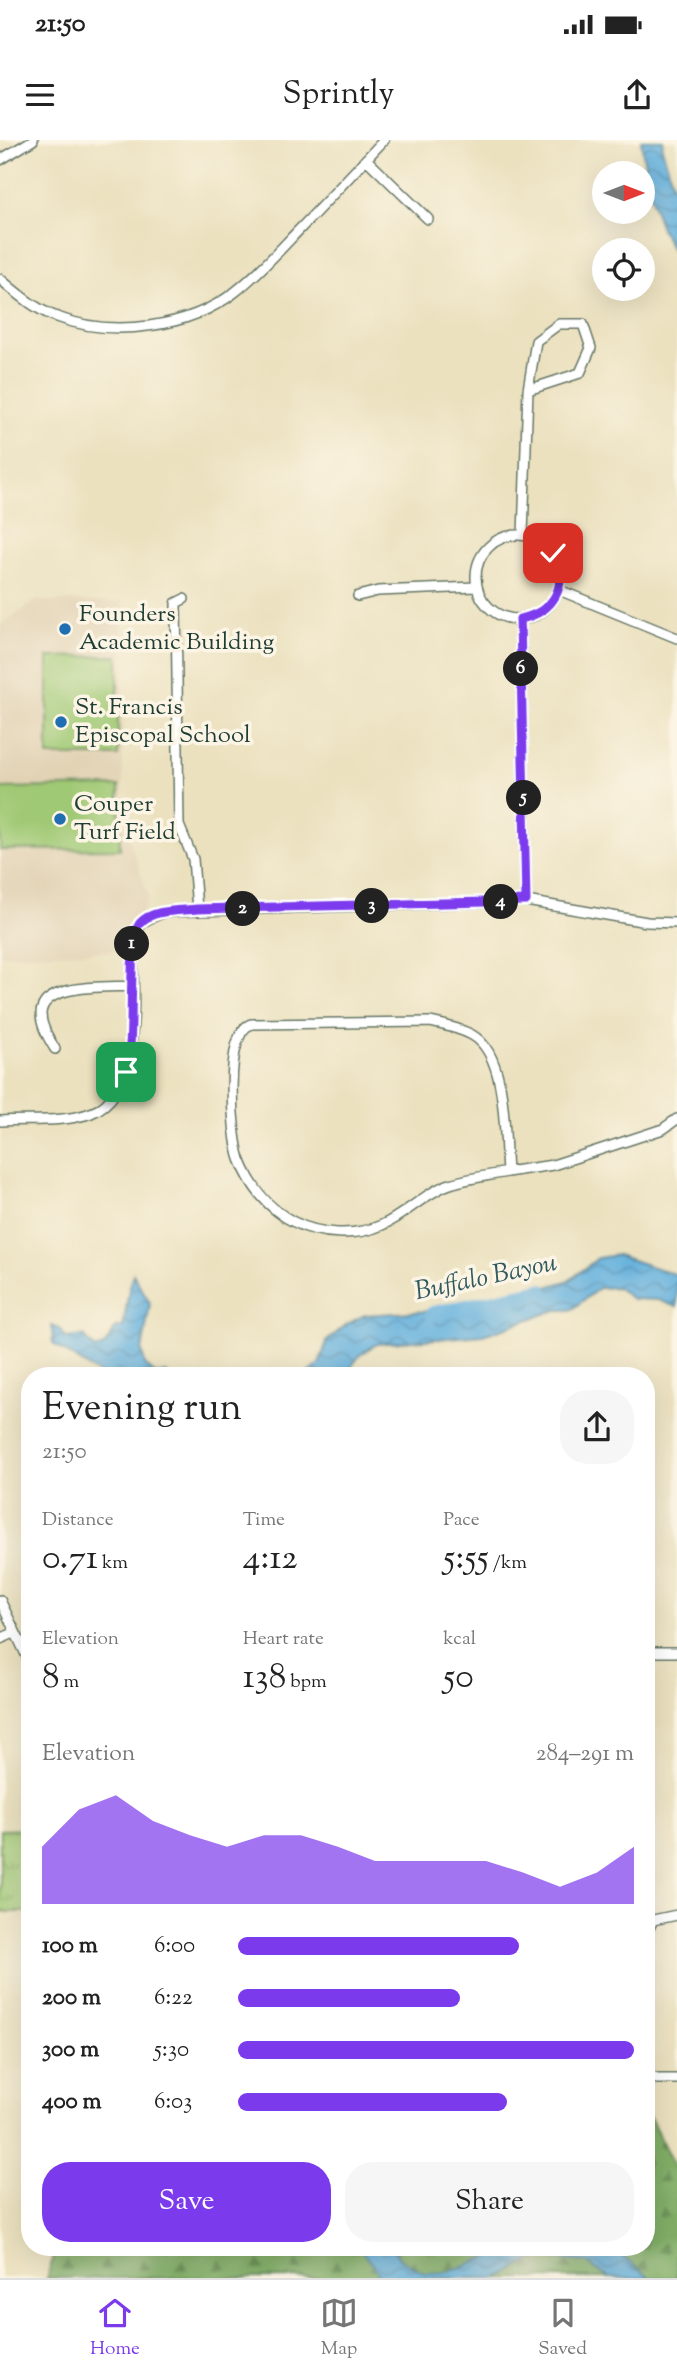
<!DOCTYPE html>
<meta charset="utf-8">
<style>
body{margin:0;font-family:"Sorts Mill Goudy",serif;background:#f6f6f6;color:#222;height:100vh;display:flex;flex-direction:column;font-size:26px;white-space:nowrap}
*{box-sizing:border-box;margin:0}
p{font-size:23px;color:#767676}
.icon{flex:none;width:38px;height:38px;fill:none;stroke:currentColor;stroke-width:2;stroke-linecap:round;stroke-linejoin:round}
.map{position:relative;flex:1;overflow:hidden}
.details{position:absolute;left:21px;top:1227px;width:634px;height:889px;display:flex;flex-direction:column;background:#fff;border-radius:28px;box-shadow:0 7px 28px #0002}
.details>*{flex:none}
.needle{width:46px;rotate:90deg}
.buttons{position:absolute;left:592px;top:21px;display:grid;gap:14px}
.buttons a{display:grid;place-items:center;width:63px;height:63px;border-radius:50%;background:#fff;box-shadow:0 7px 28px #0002;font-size:35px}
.pin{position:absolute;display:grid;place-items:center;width:60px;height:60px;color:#fff;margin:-30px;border-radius:14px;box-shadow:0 4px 10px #0006}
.km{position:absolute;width:35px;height:35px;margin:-18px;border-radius:50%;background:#222;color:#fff;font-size:19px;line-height:35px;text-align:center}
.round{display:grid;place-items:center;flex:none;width:74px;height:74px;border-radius:28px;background:#f6f6f6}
.overview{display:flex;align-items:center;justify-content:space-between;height:119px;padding:0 21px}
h1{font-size:38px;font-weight:600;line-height:52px}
.figures{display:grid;grid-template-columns:repeat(3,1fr);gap:10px;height:119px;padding:7px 21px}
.figures div{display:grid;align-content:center}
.figures b{font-size:35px;font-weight:600}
.figures small{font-size:19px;font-weight:400}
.figures p{font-size:19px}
.chart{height:196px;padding:14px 21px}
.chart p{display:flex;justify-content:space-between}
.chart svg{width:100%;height:126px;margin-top:7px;fill:#7c3aed;opacity:.7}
.button{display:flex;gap:14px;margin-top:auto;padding:14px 21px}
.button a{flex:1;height:80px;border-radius:28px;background:#7c3aed;color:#fff;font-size:28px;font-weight:600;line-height:80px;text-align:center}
.button a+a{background:#f6f6f6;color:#222}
ul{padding:0 21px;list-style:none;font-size:23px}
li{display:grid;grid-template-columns:112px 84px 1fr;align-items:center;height:52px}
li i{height:18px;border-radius:9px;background:#7c3aed}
.status{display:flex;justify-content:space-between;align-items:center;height:49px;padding:0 35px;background:#fff;direction:ltr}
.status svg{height:19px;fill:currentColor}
header{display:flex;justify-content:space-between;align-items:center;height:91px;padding:0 21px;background:#fff;font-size:32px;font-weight:600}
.tabs{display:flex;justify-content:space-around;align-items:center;height:98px;border-top:2px solid #e0e0e0;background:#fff;font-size:19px;color:#767676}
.tabs a{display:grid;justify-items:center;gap:4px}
.tabs .on{color:#7c3aed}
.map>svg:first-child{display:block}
.built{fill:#e2d3b5}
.grass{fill:url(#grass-tufts);stroke:#608354;stroke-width:2}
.forest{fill:url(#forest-firs);stroke:#50754d;stroke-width:2}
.garden{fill:#a0c975;stroke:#608354;stroke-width:2}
.water{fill:url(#water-waves);stroke:#427688;stroke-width:2}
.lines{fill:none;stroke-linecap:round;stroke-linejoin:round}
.river{stroke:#64b0dd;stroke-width:16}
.minor-casing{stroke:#667665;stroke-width:12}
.minor{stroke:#fff;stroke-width:9}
.route-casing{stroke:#fff;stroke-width:14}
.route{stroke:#7c3aed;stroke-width:9}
.poi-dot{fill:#1f6fb2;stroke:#fcf5e5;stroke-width:2.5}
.labels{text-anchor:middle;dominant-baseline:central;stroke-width:7;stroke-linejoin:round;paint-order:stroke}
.poi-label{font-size:24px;fill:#1f3d34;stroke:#fcf5e5;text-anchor:start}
.water-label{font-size:26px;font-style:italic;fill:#305a5e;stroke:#fcf5e5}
</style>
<div class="status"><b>21:50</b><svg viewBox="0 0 49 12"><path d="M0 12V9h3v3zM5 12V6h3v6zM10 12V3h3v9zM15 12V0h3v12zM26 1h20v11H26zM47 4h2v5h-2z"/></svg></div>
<header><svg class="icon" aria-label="menu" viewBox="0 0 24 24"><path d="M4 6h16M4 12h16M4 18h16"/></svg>Sprintly<svg class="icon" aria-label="share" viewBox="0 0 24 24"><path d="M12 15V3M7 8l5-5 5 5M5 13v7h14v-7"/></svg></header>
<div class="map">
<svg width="677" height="2138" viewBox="0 0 677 2138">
<defs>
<pattern id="grass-tufts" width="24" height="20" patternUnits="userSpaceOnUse" patternTransform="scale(1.75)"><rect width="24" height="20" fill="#a0c975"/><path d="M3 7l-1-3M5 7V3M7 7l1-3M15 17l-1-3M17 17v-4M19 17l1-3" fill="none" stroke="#82a461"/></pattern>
<pattern id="forest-firs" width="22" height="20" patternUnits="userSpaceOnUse" patternTransform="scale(1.75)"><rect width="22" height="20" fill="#80ad66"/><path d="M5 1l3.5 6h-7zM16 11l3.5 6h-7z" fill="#688e55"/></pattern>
<pattern id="water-waves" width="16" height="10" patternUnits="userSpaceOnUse" patternTransform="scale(1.75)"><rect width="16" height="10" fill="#64b0dd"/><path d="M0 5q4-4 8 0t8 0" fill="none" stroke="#5290b4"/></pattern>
</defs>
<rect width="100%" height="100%" fill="#fcf5e5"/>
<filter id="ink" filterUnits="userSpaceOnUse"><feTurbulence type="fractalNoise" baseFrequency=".0143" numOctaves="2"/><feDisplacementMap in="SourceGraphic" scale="14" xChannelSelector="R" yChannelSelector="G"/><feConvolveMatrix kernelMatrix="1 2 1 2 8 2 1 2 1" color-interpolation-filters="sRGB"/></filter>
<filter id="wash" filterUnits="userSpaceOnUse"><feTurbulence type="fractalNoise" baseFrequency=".00686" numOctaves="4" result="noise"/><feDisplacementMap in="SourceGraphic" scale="28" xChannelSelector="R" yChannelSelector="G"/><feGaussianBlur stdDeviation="1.57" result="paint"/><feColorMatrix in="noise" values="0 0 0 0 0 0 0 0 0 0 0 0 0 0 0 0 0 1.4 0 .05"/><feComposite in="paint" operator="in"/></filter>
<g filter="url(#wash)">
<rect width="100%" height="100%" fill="#ebe1bf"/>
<path class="built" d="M36 461 122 462 123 679 149 758 122 811 0 815V485Z"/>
<path class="grass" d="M30 1689V1772H0V1690Z"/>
<path class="forest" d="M646 1974 651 1979 677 2033V2138H46L58 2107H646Z"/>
<path class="garden" d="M118 516V616H48V517Z
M119 646 120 709 0 710V648Z"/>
<path class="water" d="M641 0H663L662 8 677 59V116C654 88 646 36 641 0Z
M617 1115 677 1135V1167L658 1160 632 1159 617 1147 599 1148 571 1170H556L483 1195 377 1204 361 1214 345 1235H305L319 1225 327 1201 347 1184 365 1175 479 1168 570 1140 598 1118Z
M133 1134 150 1163 142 1211 145 1225 157 1235 166 1233 168 1235H100L53 1204 52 1186 60 1189 66 1198 84 1196 95 1209 104 1206 116 1188 123 1187C127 1169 127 1152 133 1134Z
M359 2107H392L399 2118 425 2133 448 2132 488 2117 506 2107H610L650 2138H609L586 2122 538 2117 497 2138H382Z"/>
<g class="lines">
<path class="river" d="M433 1174 541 1151"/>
</g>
</g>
<g filter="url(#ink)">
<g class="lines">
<g class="minor-casing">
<path id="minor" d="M366 19 428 79
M0 20 33 0
M0 139C17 153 36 170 57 177 112 198 189 188 235 152 257 135 277 113 296 93 326 62 355 31 384 0
M523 395 528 250 580 233 591 208 583 184H559L536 201 528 250
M476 437a42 42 0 1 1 84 0a42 42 0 1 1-84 0Z
M559 450 677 498
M358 456 378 451 476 447
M184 459 176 463 179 685 193 719 197 769
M520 479 526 761
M430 882C444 885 459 888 472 895 508 915 504 995 507 1032 488 1036 468 1038 450 1044 426 1052 405 1075 382 1085 355 1097 320 1095 294 1082 268 1069 250 1045 240 1019 232 996 223 890 252 884Z
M55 909C49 899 41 886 41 874 42 842 110 848 133 846
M0 981C29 979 64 983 91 973 144 953 133 849 132 804 141 779 141 782 165 772L526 761 647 782 677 783
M507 1032 553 1025 663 989 677 979
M0 1460 30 1523
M0 1499 14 1493
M646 1512H677
M646 1835 647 1792 653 1780 677 1775
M646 1929 649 1936 657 1939H677"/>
</g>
<use href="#minor" class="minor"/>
</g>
</g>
<g class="lines" filter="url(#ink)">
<g class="route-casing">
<path id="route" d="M126 932C136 901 126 800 140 783 153 769 179 771 197 769L526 761 520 479C554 472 570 445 553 413"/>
</g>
<use href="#route" class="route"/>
</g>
<g class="poi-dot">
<circle cx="65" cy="489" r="7"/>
<circle cx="61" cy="582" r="7"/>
<circle cx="60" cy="679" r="7"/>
</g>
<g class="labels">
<g class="poi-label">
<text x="79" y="475">Founders<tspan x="79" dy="28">Academic Building</tspan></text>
<text x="75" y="568">St. Francis<tspan x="75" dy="28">Episcopal School</tspan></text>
<text x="74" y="665">Couper<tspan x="74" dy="28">Turf Field</tspan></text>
</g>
<g class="water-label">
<text transform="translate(486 1138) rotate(-12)">Buffalo Bayou</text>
</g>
</g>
</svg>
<div class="buttons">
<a><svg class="needle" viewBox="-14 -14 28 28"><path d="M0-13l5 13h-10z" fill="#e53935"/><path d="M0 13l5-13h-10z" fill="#767676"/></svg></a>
<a><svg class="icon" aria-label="locate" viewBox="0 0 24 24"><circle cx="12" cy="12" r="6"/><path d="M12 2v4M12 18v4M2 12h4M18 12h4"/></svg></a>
</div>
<div class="pin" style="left:126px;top:932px;background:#1e9e55"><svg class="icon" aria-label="arrive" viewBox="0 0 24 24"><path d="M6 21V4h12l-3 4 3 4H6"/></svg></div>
<div class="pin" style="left:553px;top:413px;background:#d93025"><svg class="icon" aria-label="check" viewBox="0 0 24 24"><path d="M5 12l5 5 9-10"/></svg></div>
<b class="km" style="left:132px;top:804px">1</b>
<b class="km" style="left:243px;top:769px">2</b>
<b class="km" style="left:372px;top:766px">3</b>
<b class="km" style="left:501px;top:762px">4</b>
<b class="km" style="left:524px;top:658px">5</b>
<b class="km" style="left:521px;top:529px">6</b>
<section class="details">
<div class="overview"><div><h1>Evening run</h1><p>21:50</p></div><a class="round"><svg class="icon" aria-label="share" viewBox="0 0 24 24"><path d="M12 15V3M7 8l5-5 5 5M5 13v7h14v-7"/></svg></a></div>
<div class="figures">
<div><p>Distance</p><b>0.71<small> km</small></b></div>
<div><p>Time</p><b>4:12</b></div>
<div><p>Pace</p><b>5:55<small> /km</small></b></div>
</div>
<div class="figures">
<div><p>Elevation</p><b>8<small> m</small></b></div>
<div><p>Heart rate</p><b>138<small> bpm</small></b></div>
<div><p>kcal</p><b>50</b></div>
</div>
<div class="chart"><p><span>Elevation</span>284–291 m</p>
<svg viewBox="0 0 160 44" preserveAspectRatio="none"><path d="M0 44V24L10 11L20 6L30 15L40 20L50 24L60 20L70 20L80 24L90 29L100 29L110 29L120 29L130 33L140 38L150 33L160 24V44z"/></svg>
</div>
<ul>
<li><b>100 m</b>6:00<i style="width:71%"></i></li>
<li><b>200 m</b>6:22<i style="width:56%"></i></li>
<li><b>300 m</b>5:30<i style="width:100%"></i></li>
<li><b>400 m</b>6:03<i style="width:68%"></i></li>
</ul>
<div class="button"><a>Save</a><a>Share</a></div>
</section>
</div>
<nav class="tabs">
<a class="on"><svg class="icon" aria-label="home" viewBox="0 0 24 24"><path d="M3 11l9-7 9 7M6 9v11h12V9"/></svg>Home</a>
<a><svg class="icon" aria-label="map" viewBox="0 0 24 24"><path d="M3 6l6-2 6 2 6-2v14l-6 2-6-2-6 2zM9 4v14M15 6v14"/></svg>Map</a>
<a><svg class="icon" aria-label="saved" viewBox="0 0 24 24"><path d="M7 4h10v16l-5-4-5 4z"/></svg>Saved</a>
</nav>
